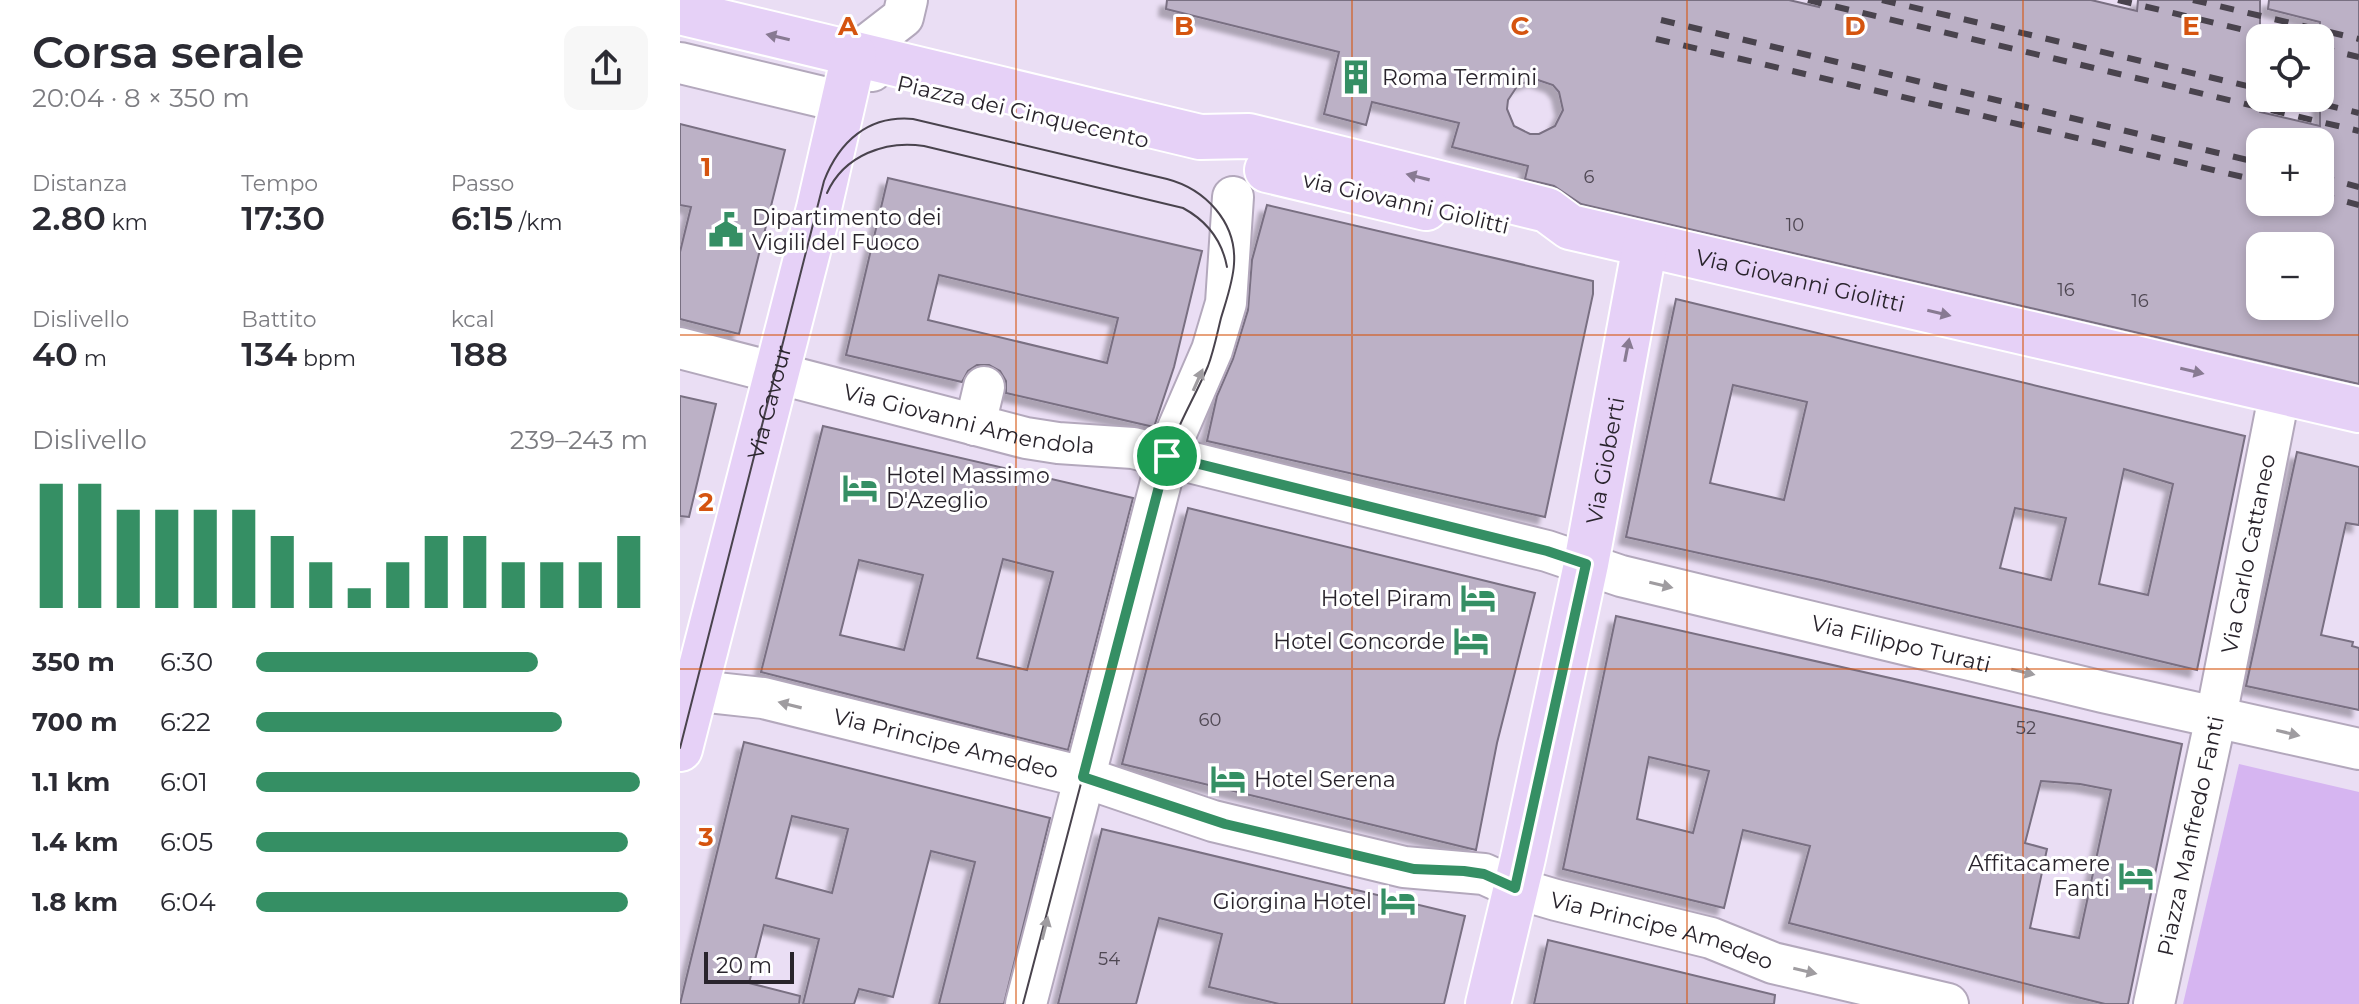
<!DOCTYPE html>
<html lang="it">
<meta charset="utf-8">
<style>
body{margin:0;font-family:Montserrat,sans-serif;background:#f7f7f7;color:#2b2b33;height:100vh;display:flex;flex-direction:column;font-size:30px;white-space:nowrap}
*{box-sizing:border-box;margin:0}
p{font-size:26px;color:#7c7c81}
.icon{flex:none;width:44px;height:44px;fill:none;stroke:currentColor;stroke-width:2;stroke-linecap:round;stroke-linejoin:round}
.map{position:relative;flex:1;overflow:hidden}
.panel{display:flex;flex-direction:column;background:#fff;width:680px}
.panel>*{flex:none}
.tools{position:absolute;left:1566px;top:24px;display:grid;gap:16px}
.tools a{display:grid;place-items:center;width:88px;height:88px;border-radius:16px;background:#fff;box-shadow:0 4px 12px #0003;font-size:40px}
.scale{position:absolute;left:24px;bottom:20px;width:90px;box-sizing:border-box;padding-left:8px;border:4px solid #29242c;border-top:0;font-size:22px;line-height:28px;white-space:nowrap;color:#29242c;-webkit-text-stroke:6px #fff;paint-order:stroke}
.pin{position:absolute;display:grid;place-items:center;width:68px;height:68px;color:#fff;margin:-34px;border:4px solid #fff;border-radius:50%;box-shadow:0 2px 8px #0007}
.round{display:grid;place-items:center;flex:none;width:84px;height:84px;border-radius:16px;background:#f7f7f7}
.summary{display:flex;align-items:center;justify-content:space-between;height:136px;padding:0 32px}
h1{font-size:44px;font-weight:600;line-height:60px}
.metrics{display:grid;grid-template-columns:repeat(3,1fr);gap:12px;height:136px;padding:8px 32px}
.metrics div{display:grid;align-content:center}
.metrics b{font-size:34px;font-weight:600}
.metrics small{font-size:22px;font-weight:400}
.metrics p{font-size:22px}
.chart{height:224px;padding:16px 32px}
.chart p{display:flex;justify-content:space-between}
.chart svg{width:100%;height:144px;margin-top:8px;stroke:#358f64;stroke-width:6}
ul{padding:0 32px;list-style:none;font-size:26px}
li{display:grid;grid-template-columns:128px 96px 1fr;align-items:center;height:60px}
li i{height:20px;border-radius:10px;background:#358f64}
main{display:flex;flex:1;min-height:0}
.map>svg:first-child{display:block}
.green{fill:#d6b5f1}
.building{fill:#bcb1c6;stroke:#796f82;stroke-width:2;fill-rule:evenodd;filter:url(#shadow)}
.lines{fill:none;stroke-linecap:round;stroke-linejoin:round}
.minor-casing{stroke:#b3a8bc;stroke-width:44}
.major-casing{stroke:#fff;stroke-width:48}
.minor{stroke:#fff;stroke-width:40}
.major{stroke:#e6d1f7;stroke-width:44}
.tram{stroke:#49434d;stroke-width:2}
.rail{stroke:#49434d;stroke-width:6;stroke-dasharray:14 14;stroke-linecap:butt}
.oneway{fill:#887a92}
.oneway2{fill:#9f9ca0}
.route-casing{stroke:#fff;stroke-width:16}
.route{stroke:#358f64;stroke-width:10}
.grid{fill:none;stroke:#d5540f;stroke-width:2;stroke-opacity:0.55}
.labels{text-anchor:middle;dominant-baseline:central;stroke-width:6;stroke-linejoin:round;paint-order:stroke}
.number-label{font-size:18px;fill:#4e4752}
.poi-label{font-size:22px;fill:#29242c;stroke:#fff;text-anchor:start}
.street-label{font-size:22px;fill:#29242c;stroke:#fff}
.grid-label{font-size:26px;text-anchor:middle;font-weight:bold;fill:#d5540f;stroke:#fff;stroke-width:6;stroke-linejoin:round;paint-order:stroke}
</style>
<main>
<section class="panel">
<div class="summary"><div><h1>Corsa serale</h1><p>20:04 · 8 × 350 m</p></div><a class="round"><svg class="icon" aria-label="share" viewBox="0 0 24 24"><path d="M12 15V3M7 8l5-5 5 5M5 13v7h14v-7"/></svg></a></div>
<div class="metrics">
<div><p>Distanza</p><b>2.80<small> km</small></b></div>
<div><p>Tempo</p><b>17:30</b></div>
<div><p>Passo</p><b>6:15<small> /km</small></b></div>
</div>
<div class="metrics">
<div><p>Dislivello</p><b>40<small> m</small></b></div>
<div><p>Battito</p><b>134<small> bpm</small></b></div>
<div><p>kcal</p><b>188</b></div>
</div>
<div class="chart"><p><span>Dislivello</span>239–243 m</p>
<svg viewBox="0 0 160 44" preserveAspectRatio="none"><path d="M5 44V6M15 44V6M25 44V14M35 44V14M45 44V14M55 44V14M65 44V22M75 44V30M85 44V38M95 44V30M105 44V22M115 44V22M125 44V30M135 44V30M145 44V30M155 44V22"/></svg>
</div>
<ul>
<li><b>350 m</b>6:30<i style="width:72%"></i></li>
<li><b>700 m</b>6:22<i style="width:78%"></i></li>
<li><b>1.1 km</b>6:01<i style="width:98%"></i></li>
<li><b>1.4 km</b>6:05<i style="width:95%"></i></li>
<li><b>1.8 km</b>6:04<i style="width:95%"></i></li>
</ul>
</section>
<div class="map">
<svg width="1679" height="1004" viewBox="0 0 1679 1004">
<defs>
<filter id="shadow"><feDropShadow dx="-7" dy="7" stdDeviation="2" flood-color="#0004"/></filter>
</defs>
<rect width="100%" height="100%" fill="#eadef4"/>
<path class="green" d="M1559 764 1679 792V1004H1503Z"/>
<path class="building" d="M487 0H1109L1139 7 1140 0H1411L1457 11 1458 0H1580V112L1640 126V22L1588 9 1589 0H1679V384L901 204 874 186 845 179 848 166 772 147 779 123 692 102 686 125 644 114 659 52 486 9ZM855 79 873 85 879 92 883 110 875 126 859 134H850L834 126 827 109 828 100 838 85ZM1580 142H1640V202H1580ZM1580 246H1640V306H1580Z
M0 124 105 150 59 334 0 319V252L11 207 0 205Z
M208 178 522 251 494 367 474 427 326 393V381L320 371 309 365H297L288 371 282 382 166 355ZM259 275 438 318 427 363 248 320Z
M587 205 913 281V294L865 517 527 441 537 396 553 359 568 310 572 260Z
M996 299 1565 436 1517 670 1141 580 946 537ZM1053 385 1127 402 1104 500 1030 483ZM1444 469 1493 484 1468 595 1419 584ZM1335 508 1386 518 1371 580 1320 568Z
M0 396 36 404 9 517 0 516Z
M143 426 453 498 388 750 81 672ZM323 559 373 572 347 670 297 658ZM179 560 243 575 224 650 160 635Z
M1617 452 1679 467V525L1666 523 1641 635 1673 642 1672 646 1679 648V710L1566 686Z
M508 508 855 593 817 743 796 850 442 764Z
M936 616 1502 744 1448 1004H1425L1401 998 1109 923 1130 846 1063 830 1044 908 883 869ZM969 757 1029 771 1013 833 957 819ZM1361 781 1400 784 1431 790 1399 938 1350 928 1367 849 1345 843Z
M64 742 370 818 324 1004H259L295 862 251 851 213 997 179 989 174 1004H123L139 939 84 925 69 983 120 996 119 1004H0ZM112 816 168 829 152 893 96 878Z
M422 829 785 916 764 1004H599L529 987 542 934 479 918 456 1004H378Z
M868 940 1095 995 1094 1004H854Z"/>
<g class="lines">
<g class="minor-casing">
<g id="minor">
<path d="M0 63 163 102"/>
<path d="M192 71 174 55 223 17 227 0"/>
<path id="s1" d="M0 348 346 438 378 443 453 448 867 551 941 576 1423 692 1679 749"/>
<path d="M295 425 304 387"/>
<path id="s2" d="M0 689 83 698 403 777 533 821 724 867 804 874 835 888 876 900 1031 938 1093 963 1268 1004"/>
<path d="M346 1004 490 447 532 350 546 303 553 197"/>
<path id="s3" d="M1474 1004 1536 717 1600 391"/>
</g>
</g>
<g class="major-casing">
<g id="major">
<path id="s4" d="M0 12 520 137 569 136 867 210 890 227 1679 410"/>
<path d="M587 170 746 208"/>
<path id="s5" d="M0 749 139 208 174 55"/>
<path id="s6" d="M808 1004 843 858 906 564 965 245"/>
</g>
</g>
<use href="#minor" class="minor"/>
<use href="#major" class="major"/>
<path class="tram" d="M147 193C164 155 206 140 244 146L503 208C527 221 542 240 547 267
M0 748 144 181C159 142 188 115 233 119L487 179C525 189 557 222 554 264 553 282 546 301 541 318 537 334 534 350 528 366 515 397 498 424 487 456L343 1004"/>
<path class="rail" d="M1128 0 1679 131
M1202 0 1580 89
M1438 0 1598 38
M1513 0 1679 39
M981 20 1580 163
M976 39 1580 181
M1640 48 1679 57
M1617 98 1679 113
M1640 177 1679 187
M1640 195 1679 205"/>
</g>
<defs><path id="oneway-solid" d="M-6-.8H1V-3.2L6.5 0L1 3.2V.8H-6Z" transform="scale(2)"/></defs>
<g class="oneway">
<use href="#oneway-solid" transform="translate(98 37) rotate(-167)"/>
<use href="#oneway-solid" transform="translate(738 177) rotate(-166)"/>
<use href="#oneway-solid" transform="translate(1259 313) rotate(13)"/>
<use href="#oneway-solid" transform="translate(947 350) rotate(-79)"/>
<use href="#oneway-solid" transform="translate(1512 371) rotate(13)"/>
</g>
<g class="oneway2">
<use href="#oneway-solid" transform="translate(518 380) rotate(-66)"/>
<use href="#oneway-solid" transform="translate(981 585) rotate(13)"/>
<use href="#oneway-solid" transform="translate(1343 672) rotate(13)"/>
<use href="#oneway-solid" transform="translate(110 705) rotate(-166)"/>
<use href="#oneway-solid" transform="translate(1608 733) rotate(13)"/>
<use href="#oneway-solid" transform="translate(365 928) rotate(-76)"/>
<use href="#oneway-solid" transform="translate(1125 971) rotate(13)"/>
</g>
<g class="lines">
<g class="route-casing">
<path id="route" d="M487 456 867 551 906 564 835 888 804 874 784 871 734 869 545 824 403 777Z"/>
</g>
<use href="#route" class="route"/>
</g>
<path class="grid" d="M336 0V1004M672 0V1004M1007 0V1004M1343 0V1004M0 335H1679M0 669H1679"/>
<defs>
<g id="building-bare" transform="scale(2.76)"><path d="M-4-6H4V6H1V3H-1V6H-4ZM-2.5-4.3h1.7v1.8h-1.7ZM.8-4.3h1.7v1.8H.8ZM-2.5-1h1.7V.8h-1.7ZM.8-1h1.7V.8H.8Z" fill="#358f64" stroke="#fff" stroke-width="2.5" paint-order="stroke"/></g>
<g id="civic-bare" transform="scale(2.76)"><path d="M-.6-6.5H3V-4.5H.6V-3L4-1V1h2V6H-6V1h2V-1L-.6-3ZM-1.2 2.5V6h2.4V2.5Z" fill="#358f64" stroke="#fff" stroke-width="2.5" paint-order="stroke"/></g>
<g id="hotel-bare" transform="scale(2.76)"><path d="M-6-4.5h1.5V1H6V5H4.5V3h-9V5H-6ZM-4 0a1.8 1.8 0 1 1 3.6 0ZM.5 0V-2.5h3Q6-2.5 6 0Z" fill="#358f64" stroke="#fff" stroke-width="2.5" paint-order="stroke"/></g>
</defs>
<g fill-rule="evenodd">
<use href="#building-bare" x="676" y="77"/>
<use href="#civic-bare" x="46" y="230"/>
<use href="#hotel-bare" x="180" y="488"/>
<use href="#hotel-bare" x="798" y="598"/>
<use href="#hotel-bare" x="791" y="641"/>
<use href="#hotel-bare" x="548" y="779"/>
<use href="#hotel-bare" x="1456" y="876"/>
<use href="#hotel-bare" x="718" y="901"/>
</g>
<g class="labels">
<g class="number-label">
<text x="909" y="177">6</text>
<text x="1115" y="225">10</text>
<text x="1386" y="290">16</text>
<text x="1460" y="301">16</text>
<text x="530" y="720">60</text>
<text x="1346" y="728">52</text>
<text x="429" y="959">54</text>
</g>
<g class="poi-label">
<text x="702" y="77">Roma Termini</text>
<text x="72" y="217">Dipartimento dei<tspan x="72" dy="25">Vigili del Fuoco</tspan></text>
<text x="206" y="475">Hotel Massimo<tspan x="206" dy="25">D'Azeglio</tspan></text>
<text x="772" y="598" text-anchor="end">Hotel Piram</text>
<text x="765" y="641" text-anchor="end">Hotel Concorde</text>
<text x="574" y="779">Hotel Serena</text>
<text x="1430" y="863" text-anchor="end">Affitacamere<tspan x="1430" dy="25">Fanti</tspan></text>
<text x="692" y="901" text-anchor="end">Giorgina Hotel</text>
</g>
<g class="street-label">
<text transform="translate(343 112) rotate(13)">Piazza dei Cinquecento</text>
<text transform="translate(726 203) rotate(13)">via Giovanni Giolitti</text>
<text stroke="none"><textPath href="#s4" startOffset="1156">Via Giovanni Giolitti</textPath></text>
<text stroke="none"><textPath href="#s5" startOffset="358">Via Cavour</textPath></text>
<text stroke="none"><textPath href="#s1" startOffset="298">Via Giovanni Amendola</textPath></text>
<text stroke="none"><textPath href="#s6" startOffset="556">Via Gioberti</textPath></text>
<text stroke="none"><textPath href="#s3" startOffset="460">Via Carlo Cattaneo</textPath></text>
<text stroke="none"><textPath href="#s1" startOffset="1258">Via Filippo Turati</textPath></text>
<text stroke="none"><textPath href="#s2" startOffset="272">Via Principe Amedeo</textPath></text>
<text stroke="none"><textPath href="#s3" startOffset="172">Piazza Manfredo Fanti</textPath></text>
<text stroke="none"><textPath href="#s2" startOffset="1014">Via Principe Amedeo</textPath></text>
</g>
</g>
<g class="grid-label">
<text x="168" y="35">A</text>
<text x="504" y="35">B</text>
<text x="840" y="35">C</text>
<text x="1175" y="35">D</text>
<text x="1511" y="35">E</text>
<text x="26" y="176">1</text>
<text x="26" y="511">2</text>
<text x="26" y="846">3</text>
</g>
</svg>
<div class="tools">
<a><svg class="icon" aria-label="locate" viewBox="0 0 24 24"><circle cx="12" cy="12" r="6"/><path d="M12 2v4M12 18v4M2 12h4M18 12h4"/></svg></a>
<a>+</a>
<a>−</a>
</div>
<div class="scale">20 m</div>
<div class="pin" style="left:487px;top:456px;background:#1e9e55"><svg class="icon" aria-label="arrive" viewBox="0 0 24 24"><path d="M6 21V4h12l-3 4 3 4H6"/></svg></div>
</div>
</main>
